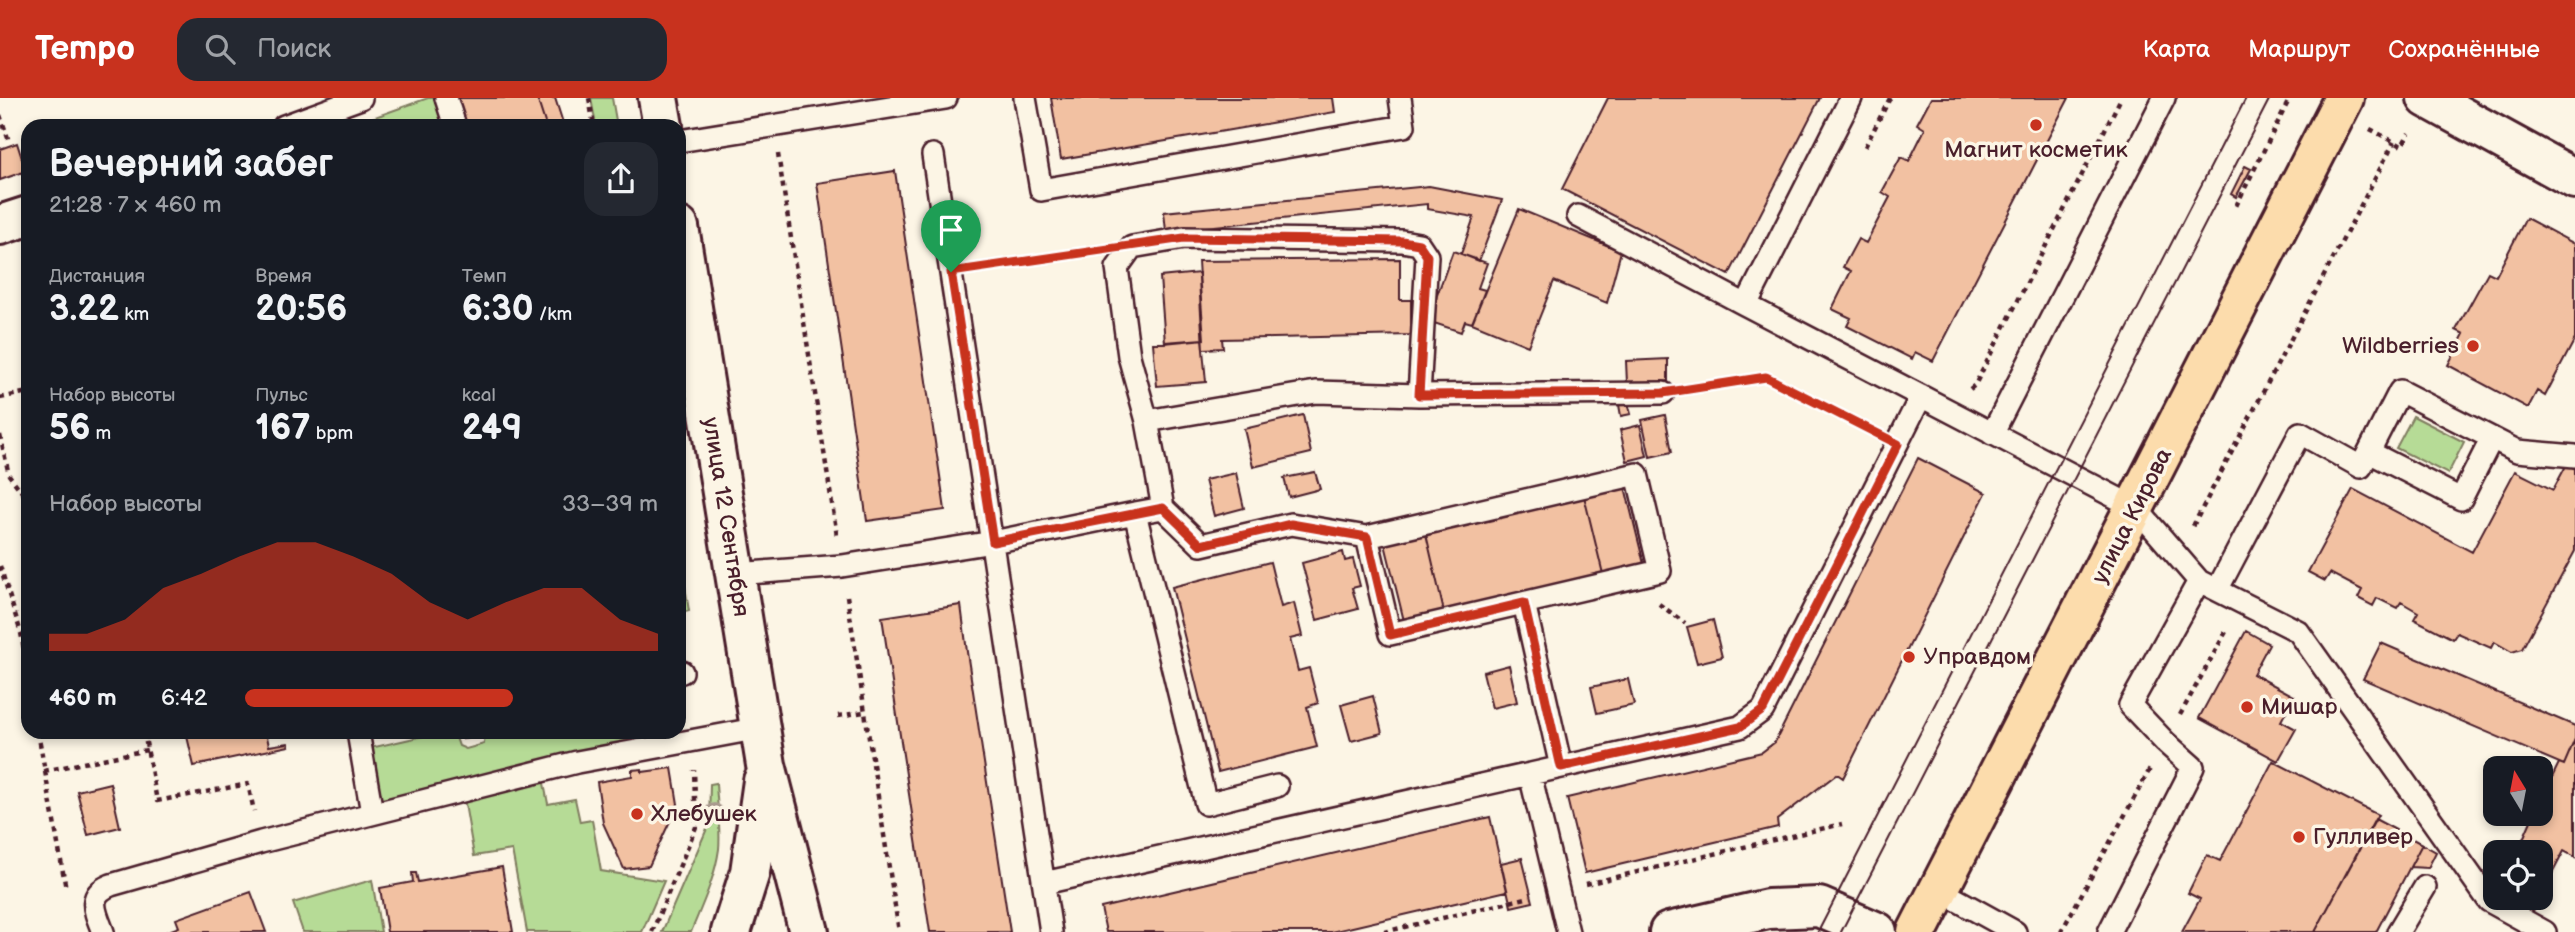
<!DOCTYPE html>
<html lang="ru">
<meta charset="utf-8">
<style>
body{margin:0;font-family:"Balsamiq Sans",sans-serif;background:#242831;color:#f1f3f6;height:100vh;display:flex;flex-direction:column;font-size:26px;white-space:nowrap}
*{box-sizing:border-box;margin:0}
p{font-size:23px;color:#9ea1a6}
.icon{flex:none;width:38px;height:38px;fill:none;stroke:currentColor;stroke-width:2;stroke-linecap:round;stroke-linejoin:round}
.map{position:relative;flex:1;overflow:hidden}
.sheet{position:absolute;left:21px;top:21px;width:665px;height:620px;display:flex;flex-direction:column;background:#171b24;border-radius:21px;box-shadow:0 4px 10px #0003}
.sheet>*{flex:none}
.needle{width:46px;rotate:350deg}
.controls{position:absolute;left:2483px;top:658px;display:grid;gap:14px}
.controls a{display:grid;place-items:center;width:70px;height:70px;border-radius:14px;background:#171b24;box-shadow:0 4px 10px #0003;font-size:35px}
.pin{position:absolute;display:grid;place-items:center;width:60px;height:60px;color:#fff;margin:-72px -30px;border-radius:50% 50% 50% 0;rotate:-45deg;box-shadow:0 0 7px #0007}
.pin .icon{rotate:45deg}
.round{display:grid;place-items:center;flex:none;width:74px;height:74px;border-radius:21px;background:#242831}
.headline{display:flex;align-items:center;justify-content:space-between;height:119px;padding:0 28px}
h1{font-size:38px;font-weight:700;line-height:52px}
.figures{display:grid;grid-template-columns:repeat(3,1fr);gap:10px;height:119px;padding:7px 28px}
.figures div{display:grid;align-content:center}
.figures b{font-size:35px;font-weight:700}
.figures small{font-size:19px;font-weight:400}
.figures p{font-size:19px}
.chart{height:196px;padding:14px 28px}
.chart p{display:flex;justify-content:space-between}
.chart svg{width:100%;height:126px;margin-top:7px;fill:#c8321e;opacity:.7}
ul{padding:0 28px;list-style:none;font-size:23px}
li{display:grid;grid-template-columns:112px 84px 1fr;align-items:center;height:52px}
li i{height:18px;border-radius:9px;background:#c8321e}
header{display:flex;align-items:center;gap:42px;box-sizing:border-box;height:98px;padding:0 35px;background:#c8321e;color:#fff}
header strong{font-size:33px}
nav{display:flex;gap:38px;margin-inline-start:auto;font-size:24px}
.search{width:490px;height:63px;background:#242831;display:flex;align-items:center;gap:18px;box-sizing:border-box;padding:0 24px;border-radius:21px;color:#9ea1a6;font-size:26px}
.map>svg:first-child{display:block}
.green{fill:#b6db96;stroke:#807d60;stroke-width:2}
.building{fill:#f2c1a2;stroke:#4a1f2b;stroke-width:2}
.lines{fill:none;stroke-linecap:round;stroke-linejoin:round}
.lane-casing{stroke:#4a1f2b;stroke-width:26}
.street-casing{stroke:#4a1f2b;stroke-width:44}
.secondary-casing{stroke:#4a1f2b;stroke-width:44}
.primary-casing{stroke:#4a1f2b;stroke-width:44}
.path{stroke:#4a1f2b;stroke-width:4.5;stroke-dasharray:5 5;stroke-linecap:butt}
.lane{stroke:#fcf5e5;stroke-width:21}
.street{stroke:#fcf5e5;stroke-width:38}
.secondary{stroke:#fcf5e5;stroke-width:38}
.primary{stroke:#fcdcac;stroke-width:38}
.tram{stroke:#4a1f2b;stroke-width:2}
.tree{fill:#a9998e}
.route-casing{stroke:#fff;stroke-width:14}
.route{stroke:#c8321e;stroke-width:9}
.poi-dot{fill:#c8321e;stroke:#fcf5e5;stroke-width:2.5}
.labels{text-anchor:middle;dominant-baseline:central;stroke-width:7;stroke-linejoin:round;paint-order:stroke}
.poi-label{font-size:23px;fill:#4a1f2b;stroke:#fcf5e5;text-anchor:start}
.street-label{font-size:23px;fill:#4a1f2b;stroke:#fcf5e5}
</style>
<header>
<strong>Tempo</strong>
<div class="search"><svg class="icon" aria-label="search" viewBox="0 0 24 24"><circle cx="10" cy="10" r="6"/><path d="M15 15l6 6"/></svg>Поиск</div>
<nav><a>Карта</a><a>Маршрут</a><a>Сохранённые</a></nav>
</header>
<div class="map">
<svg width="2575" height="834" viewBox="0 0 2575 834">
<rect width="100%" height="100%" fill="#fcf5e5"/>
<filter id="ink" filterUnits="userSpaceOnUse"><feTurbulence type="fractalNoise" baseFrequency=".0143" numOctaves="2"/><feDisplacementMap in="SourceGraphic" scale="14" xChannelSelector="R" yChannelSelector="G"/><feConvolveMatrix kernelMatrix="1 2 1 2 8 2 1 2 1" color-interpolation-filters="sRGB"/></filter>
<g filter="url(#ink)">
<path class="green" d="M428 0H434L443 28H350Z
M591 0H612L617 28H596Z
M2413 318 2464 344 2448 376 2396 350Z
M679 450 689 513 681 515Z
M441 634H454L459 648 466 651 484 646 485 634H675L670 637 376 711 366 651Z
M543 680 548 706 575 701 580 724 592 722 601 773 664 783 642 834H527L512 752 474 758 464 700Z
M716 685C717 707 721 730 719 751 715 780 702 807 691 834H662L709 726 710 686Z
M372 782 381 834H303L293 805Z"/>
<path class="building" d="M456 0H537L546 28H465Z
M537 0H555L563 25 562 28H546Z
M1051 0H1333L1335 14 1061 61Z
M1608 0H1820L1729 177 1562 91Z
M1931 0H2069L1933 263 1915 254 1912 261 1847 228 1851 220 1832 211 1851 173 1843 169 1858 141 1866 145 1890 99 1882 94 1901 59 1909 63 1925 31 1917 26Z
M17 45 26 73 0 82V51Z
M2245 68 2251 71 2236 99 2231 96Z
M895 73 945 412 867 423 817 85Z
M1429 88 1502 102 1479 163 1461 156 1474 119 1427 111V106L1166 133 1164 114Z
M1519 111 1621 153 1607 205 1554 183 1528 248 1472 225Z
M2526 120 2575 146V241L2545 298 2537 293 2528 310 2448 267 2464 236 2456 232 2488 174 2496 178Z
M1453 153 1487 165 1478 190 1485 192 1472 225 1465 223 1461 234 1434 225 1431 214Z
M1400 161V202H1411V237L1222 241 1223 250 1203 251 1198 163Z
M1199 175 1204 241 1165 245 1160 179Z
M1202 241 1206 284 1157 288 1153 245Z
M1668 261V283L1627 285 1626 263Z
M1628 305 1631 316 1621 318 1619 307Z
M1303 317 1311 355 1253 369 1244 331Z
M1665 317 1672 354 1650 359 1642 322Z
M1640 327 1647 358 1627 363 1620 332Z
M1918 360 1986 395 1843 680 1837 676 1777 722 1778 729 1585 775 1567 700 1762 654 1775 644Z
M2567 366 2575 371V453L2522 551 2512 554 2494 544 2491 550 2457 535 2453 541 2414 521 2418 514 2401 504 2397 510 2377 500 2373 508 2358 500 2362 492 2330 475 2325 483 2308 474 2353 391 2472 454 2515 373 2553 392Z
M1315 374 1320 391 1289 399 1284 380Z
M1236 375 1244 410 1214 418 1205 382Z
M1625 389 1644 466 1603 476 1584 398Z
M1584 398 1603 476 1444 514 1426 436Z
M1426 436 1444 514 1404 523 1385 446Z
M1343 454 1345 463 1353 461 1360 488 1352 490 1358 511 1317 522 1302 465Z
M1270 464 1281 509 1294 505 1302 538 1290 541 1298 573 1309 570 1318 605 1307 609 1317 649 1218 674 1172 489Z
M961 507 967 554 1010 834H930L882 519Z
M1713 522 1722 559 1697 565 1687 529Z
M2246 533 2269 546 2253 576 2294 598 2281 623 2296 631 2278 663 2199 620Z
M2381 545 2575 628V641L2564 667 2363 581Z
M1509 567 1517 604 1492 610 1483 574Z
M1628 581 1634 607 1597 615 1591 589Z
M1373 598 1382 635 1351 643 1341 607Z
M186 634H266L269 648 288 645 289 648 194 668Z
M462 634H474L475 639 463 641Z
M2575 641V759L2564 753 2541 797V754H2520L2526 743 2523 741 2534 716H2541V702L2559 665 2564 667Z
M2273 663 2378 717 2315 834H2182L2200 801 2188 795 2207 757 2220 763Z
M672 670 678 706 649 768 624 771 603 725 597 684 632 678V672L642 671V674Z
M110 685 120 729 88 737 77 693Z
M1490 719 1507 793 1331 834H1106L1101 810Z
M2375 721 2422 746 2410 769 2376 834H2315Z
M2422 746 2436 754 2428 770 2410 769Z
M1522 760 1533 804 1511 809 1501 765Z
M502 769 513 834H387L380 790 413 784 412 775H416L418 784Z
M251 794 266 834H166L179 829 176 821Z"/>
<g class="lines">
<g class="lane-casing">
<path id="lane" d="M446 0 455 28
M1025 0 1041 92 1404 28 1400 0
M1851 0 1746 207 2136 410 2199 483 2298 533 2489 803 2545 834
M284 28 361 0
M679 43 946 0
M933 57 1051 834
M1578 118 1746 207
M1147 323 1316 294 1419 297 1663 295
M1992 336 2164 0
M2369 354 2461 401 2492 340
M1163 410 1147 323 1129 258 1117 170 1132 149 1184 140 1402 143 1419 146 1427 158 1419 297
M1135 415 1163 410 1201 447 1291 426 1367 439 1637 376 1660 473 1390 536 1367 439
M736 476 842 468 993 444 1135 415 1206 706 1277 688
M2217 492 2300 335 2361 369 2400 293 2517 353 2575 358
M1524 505 1561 669
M679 575 682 574
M358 634 372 715
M1530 676 1568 834
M1044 785 1740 629 1763 612 1921 298
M1939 792 2015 834
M103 834C95 813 86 797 111 787L261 744 577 664 760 630
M2109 834 2193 669 2165 644 2130 607 2199 483
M2398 834 2425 789"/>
</g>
<g class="street-casing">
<path id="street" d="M2427 0 2575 81
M0 127 28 118
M1669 834 1768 811 1819 809 1877 834"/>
</g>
<g class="secondary-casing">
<path id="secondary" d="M658 0 663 28
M679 129 766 667 809 834
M731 834 750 774 763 683"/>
</g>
<g class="primary-casing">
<path id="primary" d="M1917 834 2344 0"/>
</g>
<path class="path" d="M589 0 594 28
M0 17 9 43
M2370 31 2402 48 2409 35
M1865 49 1890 0
M778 56 837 438
M2236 108 2290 0
M980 170 1090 155
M1691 291 1766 279 1872 333
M1970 291 1975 287 2121 0
M0 300 28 294
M0 337 9 377 28 402
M2193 428 2394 44
M0 468 21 535 28 574
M847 498 899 834
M1659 506 1685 525
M2180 617 2228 530
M838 618 865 614
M38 634 66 791
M144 634 157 703 248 686 254 713
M44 673 147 652
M1586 786 1842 726
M652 834 696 729 694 672
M1384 834 1530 799
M2061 834 2150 671"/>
<use href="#lane" class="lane"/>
<use href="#street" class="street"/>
<use href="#secondary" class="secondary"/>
<use href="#primary" class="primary"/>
<path class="tram" d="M1818 834 2246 0
M1841 834 2270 0"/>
</g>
<circle class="tree" cx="714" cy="715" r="10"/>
</g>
<g class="lines" filter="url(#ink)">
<g class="route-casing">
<path id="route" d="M1184 140 1402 143 1419 146 1427 158 1419 297 1663 295 1766 279 1898 346 1763 612 1740 629 1561 669 1524 505 1390 537 1367 439 1291 426 1201 447 1163 410 993 444 951 174Z"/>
</g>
<use href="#route" class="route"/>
</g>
<g class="poi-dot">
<circle cx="2036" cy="27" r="7"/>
<circle cx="2473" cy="248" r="7"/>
<circle cx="1909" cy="559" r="7"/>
<circle cx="2247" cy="609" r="7"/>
<circle cx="637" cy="716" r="7"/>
<circle cx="2299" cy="739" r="7"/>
</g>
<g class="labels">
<g class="poi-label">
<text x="2036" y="52" text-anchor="middle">Магнит косметик</text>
<text x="2459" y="248" text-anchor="end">Wildberries</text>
<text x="1923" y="559">Управдом</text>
<text x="2261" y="609">Мишар</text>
<text x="651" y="716">Хлебушек</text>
<text x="2313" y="739">Гулливер</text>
</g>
<g class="street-label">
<text transform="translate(2132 418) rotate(-63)">улица Кирова</text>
<text transform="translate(726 419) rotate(81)">улица 12 Сентября</text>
</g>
</g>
</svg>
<div class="controls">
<a><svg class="needle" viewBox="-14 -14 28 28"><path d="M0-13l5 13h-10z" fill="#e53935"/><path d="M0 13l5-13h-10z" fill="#9ea1a6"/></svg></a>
<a><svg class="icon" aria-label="locate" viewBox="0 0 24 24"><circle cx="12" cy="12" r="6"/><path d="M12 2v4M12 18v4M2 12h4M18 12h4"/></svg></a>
</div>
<div class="pin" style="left:951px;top:174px;background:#1e9e55"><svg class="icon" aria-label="arrive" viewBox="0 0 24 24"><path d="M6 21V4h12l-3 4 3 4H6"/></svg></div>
<section class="sheet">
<div class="headline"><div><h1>Вечерний забег</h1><p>21:28 · 7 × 460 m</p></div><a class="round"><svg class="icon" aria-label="share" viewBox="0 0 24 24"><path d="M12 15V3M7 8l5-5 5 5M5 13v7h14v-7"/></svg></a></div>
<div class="figures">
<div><p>Дистанция</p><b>3.22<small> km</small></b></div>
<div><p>Время</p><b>20:56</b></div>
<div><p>Темп</p><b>6:30<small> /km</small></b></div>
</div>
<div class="figures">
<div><p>Набор высоты</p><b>56<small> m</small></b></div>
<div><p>Пульс</p><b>167<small> bpm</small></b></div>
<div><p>kcal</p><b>249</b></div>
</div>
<div class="chart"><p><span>Набор высоты</span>33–39 m</p>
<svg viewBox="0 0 160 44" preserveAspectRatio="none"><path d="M0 44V38L10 38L20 33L30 22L40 17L50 11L60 6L70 6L80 11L90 17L100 27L110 33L120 27L130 22L140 22L150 33L160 38V44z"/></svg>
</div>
<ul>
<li><b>460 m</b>6:42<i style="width:65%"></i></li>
</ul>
</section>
</div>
